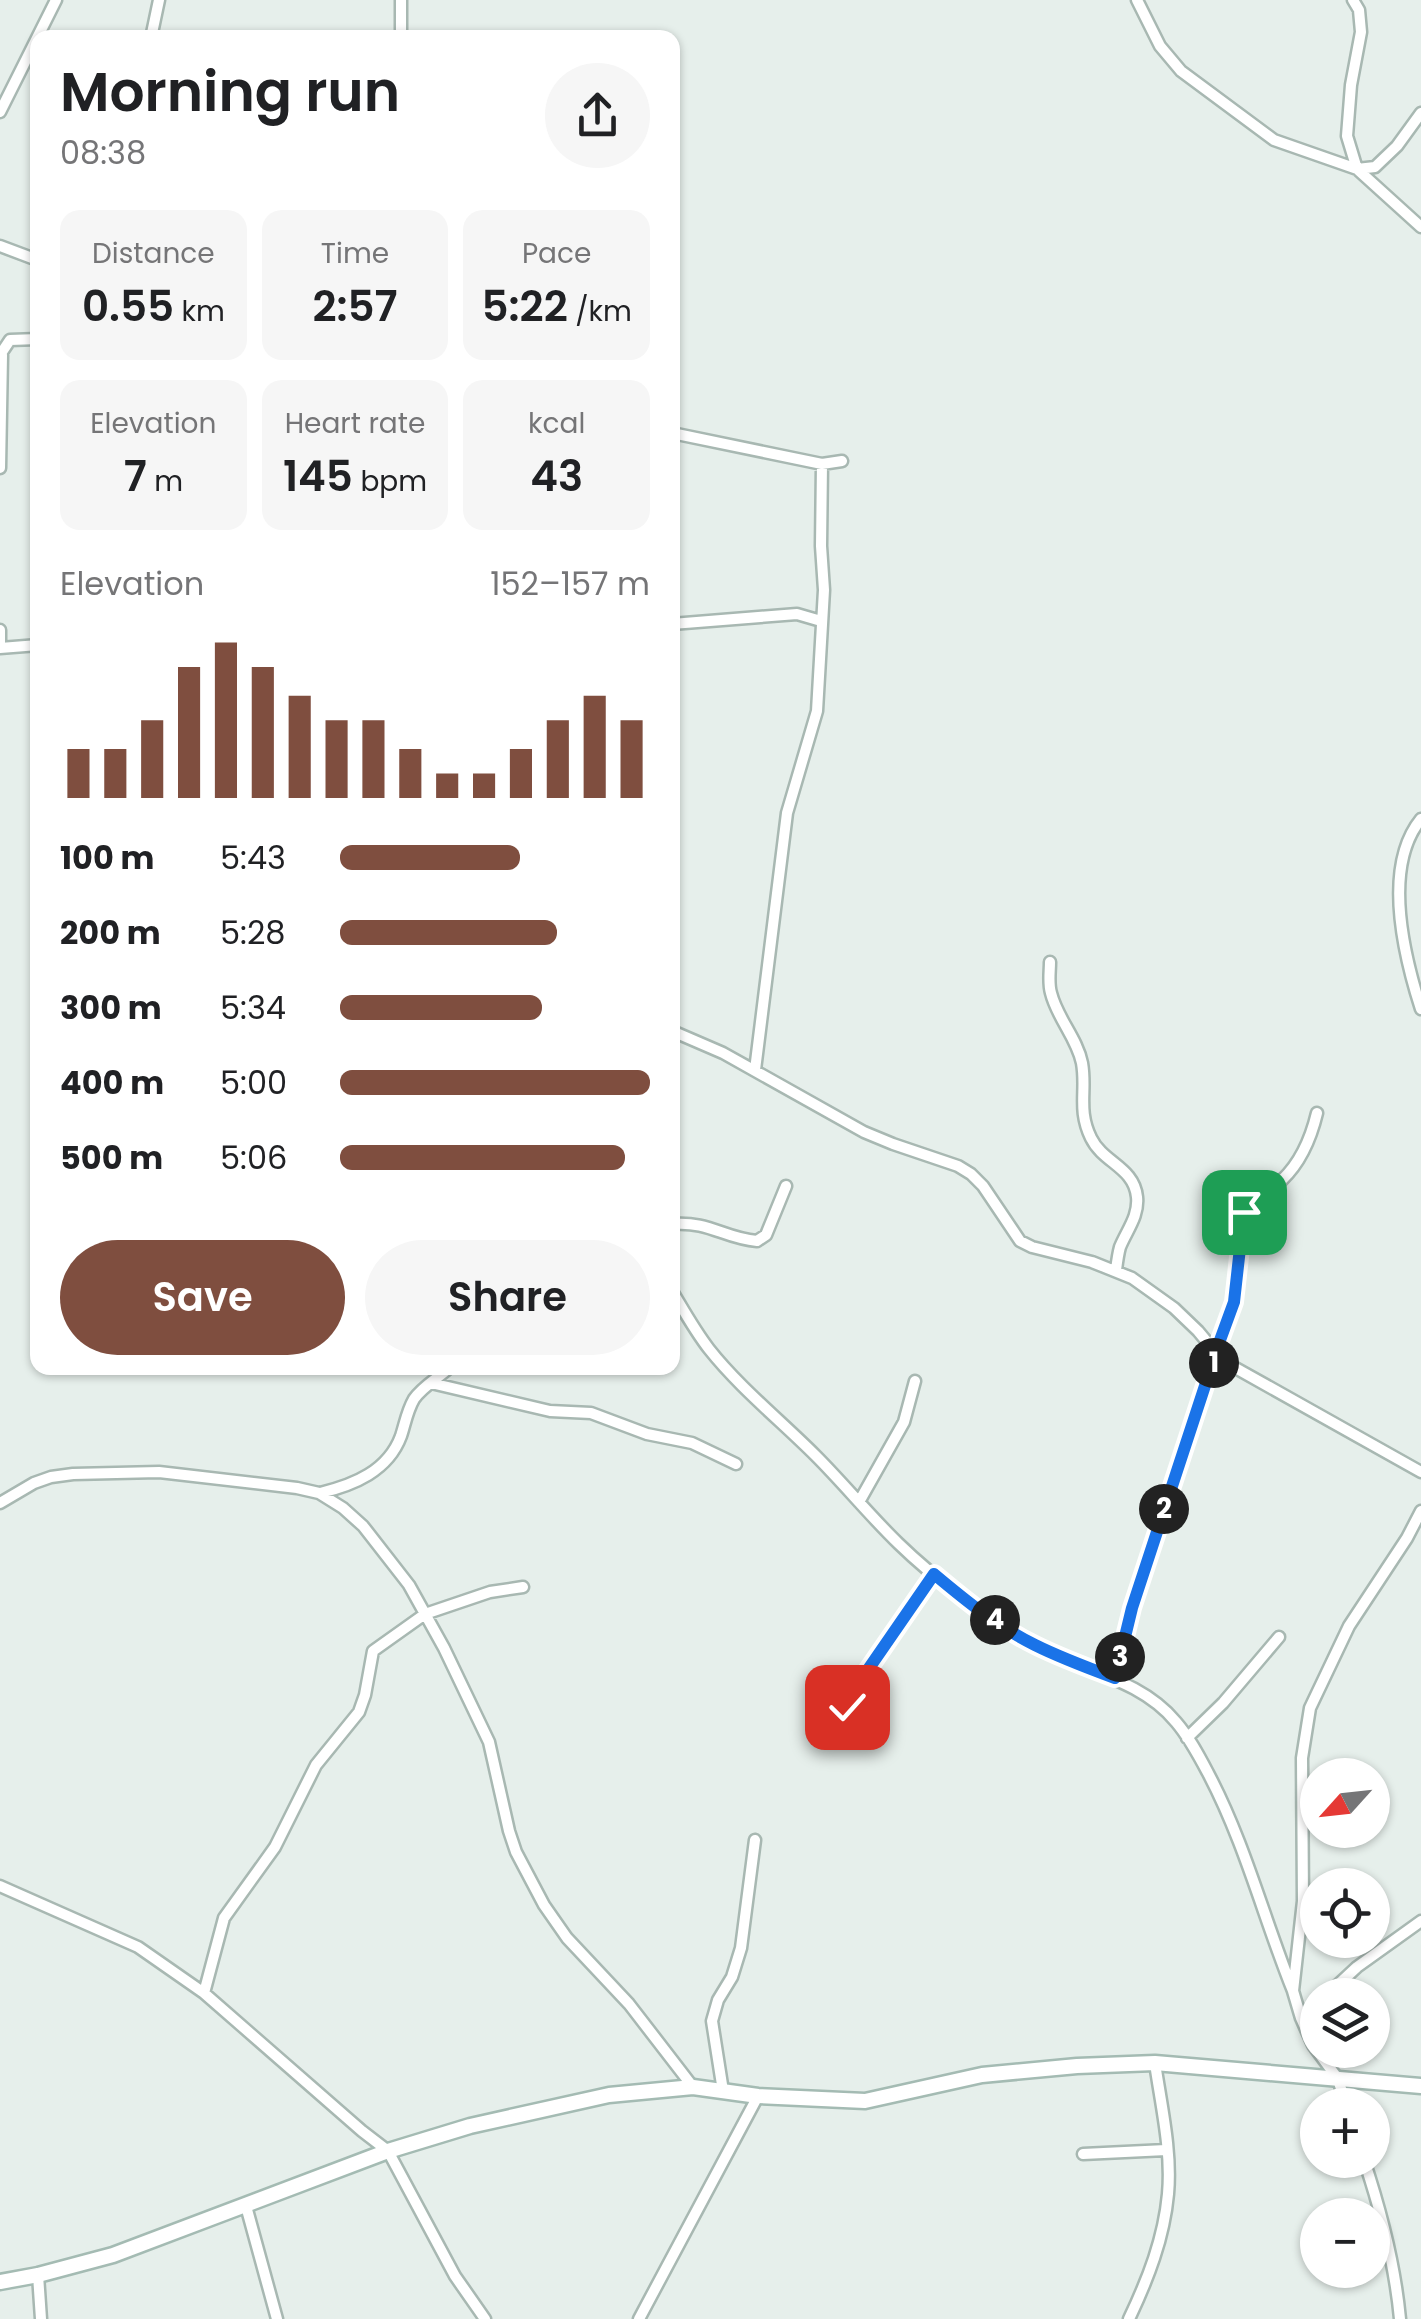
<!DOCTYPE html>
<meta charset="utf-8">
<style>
body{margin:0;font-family:Poppins,sans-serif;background:#f6f6f6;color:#202124;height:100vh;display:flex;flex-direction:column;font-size:38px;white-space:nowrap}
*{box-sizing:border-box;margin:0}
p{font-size:32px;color:#757577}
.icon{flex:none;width:55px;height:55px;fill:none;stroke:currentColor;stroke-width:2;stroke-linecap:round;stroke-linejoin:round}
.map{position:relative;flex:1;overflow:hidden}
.drawer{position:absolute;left:30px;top:30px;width:650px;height:1345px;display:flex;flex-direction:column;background:#fff;border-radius:20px;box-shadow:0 2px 8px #0004}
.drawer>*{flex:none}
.needle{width:65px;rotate:243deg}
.buttons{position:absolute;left:1300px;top:1758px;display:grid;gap:20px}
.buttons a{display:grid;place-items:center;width:90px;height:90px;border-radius:50%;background:#fff;box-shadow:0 2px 8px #0004;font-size:50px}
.pin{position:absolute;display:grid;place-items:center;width:85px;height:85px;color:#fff;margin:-42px;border-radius:20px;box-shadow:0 5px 15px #0006}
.km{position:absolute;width:50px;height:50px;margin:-25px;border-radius:50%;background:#222;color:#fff;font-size:28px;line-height:50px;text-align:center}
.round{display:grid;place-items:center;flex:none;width:105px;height:105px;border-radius:52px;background:#f6f6f6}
.overview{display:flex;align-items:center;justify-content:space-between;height:170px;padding:0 30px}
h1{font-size:55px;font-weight:600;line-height:75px}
.figures{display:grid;grid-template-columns:repeat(3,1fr);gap:15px;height:170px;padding:10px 30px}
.figures div{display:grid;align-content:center;border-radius:20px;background:#f6f6f6;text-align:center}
.figures b{font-size:42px;font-weight:600}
.figures small{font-size:28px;font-weight:400}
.figures p{font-size:28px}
.chart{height:280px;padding:20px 30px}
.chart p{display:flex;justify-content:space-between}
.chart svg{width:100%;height:180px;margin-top:10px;stroke:#7f4e3f;stroke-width:6}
.cta{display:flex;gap:20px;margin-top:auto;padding:20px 30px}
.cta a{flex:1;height:115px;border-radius:60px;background:#7f4e3f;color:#fff;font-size:40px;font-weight:600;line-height:115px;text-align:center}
.cta a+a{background:#f6f6f6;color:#202124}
ul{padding:0 30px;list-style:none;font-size:32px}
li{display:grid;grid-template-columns:160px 120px 1fr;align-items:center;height:75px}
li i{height:25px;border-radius:12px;background:#7f4e3f}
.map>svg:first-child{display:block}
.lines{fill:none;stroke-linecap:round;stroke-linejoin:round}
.minor-casing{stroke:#a8b8b2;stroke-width:15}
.secondary-casing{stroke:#a4bbb3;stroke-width:19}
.minor{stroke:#fff;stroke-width:10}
.secondary{stroke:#fff;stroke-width:14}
.route-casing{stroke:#fff;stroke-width:20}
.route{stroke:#1a73e8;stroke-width:12}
</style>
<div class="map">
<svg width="1421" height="2319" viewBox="0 0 1421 2319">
<rect width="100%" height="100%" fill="#e6efeb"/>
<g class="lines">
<g class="minor-casing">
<path id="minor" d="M1137 0 1160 46 1181 71 1274 140 1357 169 1375 167 1397 146 1421 113
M1353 0 1359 10 1361 32 1351 85 1347 136 1357 169 1421 227
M151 38 159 0
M401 38V0
M0 112 56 0
M0 246 32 258 38 257
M0 355 10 340 38 339
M672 433 822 464 842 461
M0 468 2 355
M672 624 797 614 821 621
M0 630V648
M0 648 38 645
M1421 819C1382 867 1404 956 1421 1009
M1050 962C1050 972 1048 983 1051 993 1057 1018 1077 1038 1082 1063 1087 1091 1077 1109 1091 1138 1103 1163 1134 1167 1137 1197 1139 1216 1127 1230 1120 1247 1118 1254 1117 1262 1116 1270
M672 1031 723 1053 864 1132 893 1144 958 1166 971 1174 983 1186 1020 1241 1032 1247 1092 1262 1132 1278 1174 1308 1198 1331 1223 1361 1421 1472
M755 1070 787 813 817 711 824 590 821 546 822 464
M672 1224C710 1221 723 1238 757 1241L766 1235 786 1186
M672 1291C684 1311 695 1331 709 1349 739 1387 781 1421 816 1456 844 1484 870 1516 899 1544 937 1581 980 1611 1025 1640 1074 1671 1137 1675 1176 1722 1189 1737 1199 1756 1208 1773 1245 1843 1264 1919 1293 1991
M431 1383 550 1411 591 1413 647 1434 692 1443 736 1464
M320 1493C354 1485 388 1471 401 1436 405 1424 407 1411 414 1399 422 1387 438 1378 449 1368
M859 1502 904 1422 915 1381
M0 1503 34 1483 51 1477 73 1474 159 1472 297 1488 319 1493 343 1508 363 1526 409 1585 444 1648 489 1742 509 1831 516 1852 544 1905 567 1938 629 2004 693 2087
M1115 1677 1132 1609 1158 1526 1235 1301 1245 1213C1253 1197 1270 1192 1282 1180 1301 1162 1311 1138 1317 1113
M847 1707 856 1687 886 1646 933 1574
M1187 1738 1223 1703 1279 1637
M0 1886 138 1947 204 1993 362 2131 388 2151 455 2276 485 2319
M204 1993 224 1918 275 1847 316 1765 359 1712 365 1695 373 1651 425 1614 490 1592 523 1587
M1327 1995 1357 1967 1421 1921
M1318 2014 1313 2045 1338 2079 1346 2105
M1313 2045 1301 2018 1293 1991 1303 1901 1302 1758 1310 1708 1349 1626 1407 1538 1421 1511
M723 2091 712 2021 718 2000 732 1977 741 1948 755 1840
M1083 2154 1166 2150
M1364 2160C1381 2211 1395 2265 1400 2319
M246 2206 277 2319
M38 2275 41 2319
M639 2319 758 2096
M1129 2319C1148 2279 1164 2238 1168 2194 1172 2151 1161 2105 1155 2063"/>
</g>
<g class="secondary-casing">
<path id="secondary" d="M0 2282 38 2275 113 2255 388 2151 470 2126 609 2095 693 2087 758 2096 865 2101 982 2075 1077 2066 1155 2063 1421 2086"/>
</g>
<use href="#minor" class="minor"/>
<use href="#secondary" class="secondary"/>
</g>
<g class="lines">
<g class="route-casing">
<path id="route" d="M847 1707 856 1687 934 1574C965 1600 998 1627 1035 1645 1061 1658 1088 1668 1115 1678L1132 1608 1219 1343 1234 1302 1244 1212"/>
</g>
<use href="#route" class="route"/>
</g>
</svg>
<div class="buttons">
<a><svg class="needle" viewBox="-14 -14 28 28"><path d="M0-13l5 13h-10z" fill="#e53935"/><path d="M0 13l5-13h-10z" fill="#757577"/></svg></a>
<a><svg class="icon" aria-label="locate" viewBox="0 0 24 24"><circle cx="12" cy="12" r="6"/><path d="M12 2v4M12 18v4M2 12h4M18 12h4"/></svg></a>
<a><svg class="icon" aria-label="layers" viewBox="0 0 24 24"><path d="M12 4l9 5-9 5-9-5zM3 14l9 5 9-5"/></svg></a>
<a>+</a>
<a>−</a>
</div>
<div class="pin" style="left:1244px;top:1212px;background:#1e9e55"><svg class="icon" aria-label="arrive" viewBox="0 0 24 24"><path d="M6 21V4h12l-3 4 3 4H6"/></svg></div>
<div class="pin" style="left:847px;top:1707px;background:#d93025"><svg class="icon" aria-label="check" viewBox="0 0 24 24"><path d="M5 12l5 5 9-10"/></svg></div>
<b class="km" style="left:1214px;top:1363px">1</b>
<b class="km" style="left:1164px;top:1509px">2</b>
<b class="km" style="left:1120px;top:1657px">3</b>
<b class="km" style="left:995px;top:1620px">4</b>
<section class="drawer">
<div class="overview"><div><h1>Morning run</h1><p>08:38</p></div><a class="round"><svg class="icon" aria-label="share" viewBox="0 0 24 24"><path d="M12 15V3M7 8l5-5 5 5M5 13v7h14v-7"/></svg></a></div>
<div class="figures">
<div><p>Distance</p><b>0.55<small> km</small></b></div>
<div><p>Time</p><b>2:57</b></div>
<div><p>Pace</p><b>5:22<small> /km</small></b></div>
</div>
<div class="figures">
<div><p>Elevation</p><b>7<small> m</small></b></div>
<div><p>Heart rate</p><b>145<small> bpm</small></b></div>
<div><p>kcal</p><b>43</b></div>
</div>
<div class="chart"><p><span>Elevation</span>152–157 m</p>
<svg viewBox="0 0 160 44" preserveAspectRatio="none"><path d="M5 44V32M15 44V32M25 44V25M35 44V12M45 44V6M55 44V12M65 44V19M75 44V25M85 44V25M95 44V32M105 44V38M115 44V38M125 44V32M135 44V25M145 44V19M155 44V25"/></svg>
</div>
<ul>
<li><b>100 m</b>5:43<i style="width:58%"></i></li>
<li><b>200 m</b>5:28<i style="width:70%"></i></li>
<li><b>300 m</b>5:34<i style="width:65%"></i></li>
<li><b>400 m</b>5:00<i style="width:100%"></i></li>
<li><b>500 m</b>5:06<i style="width:92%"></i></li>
</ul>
<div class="cta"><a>Save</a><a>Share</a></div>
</section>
</div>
